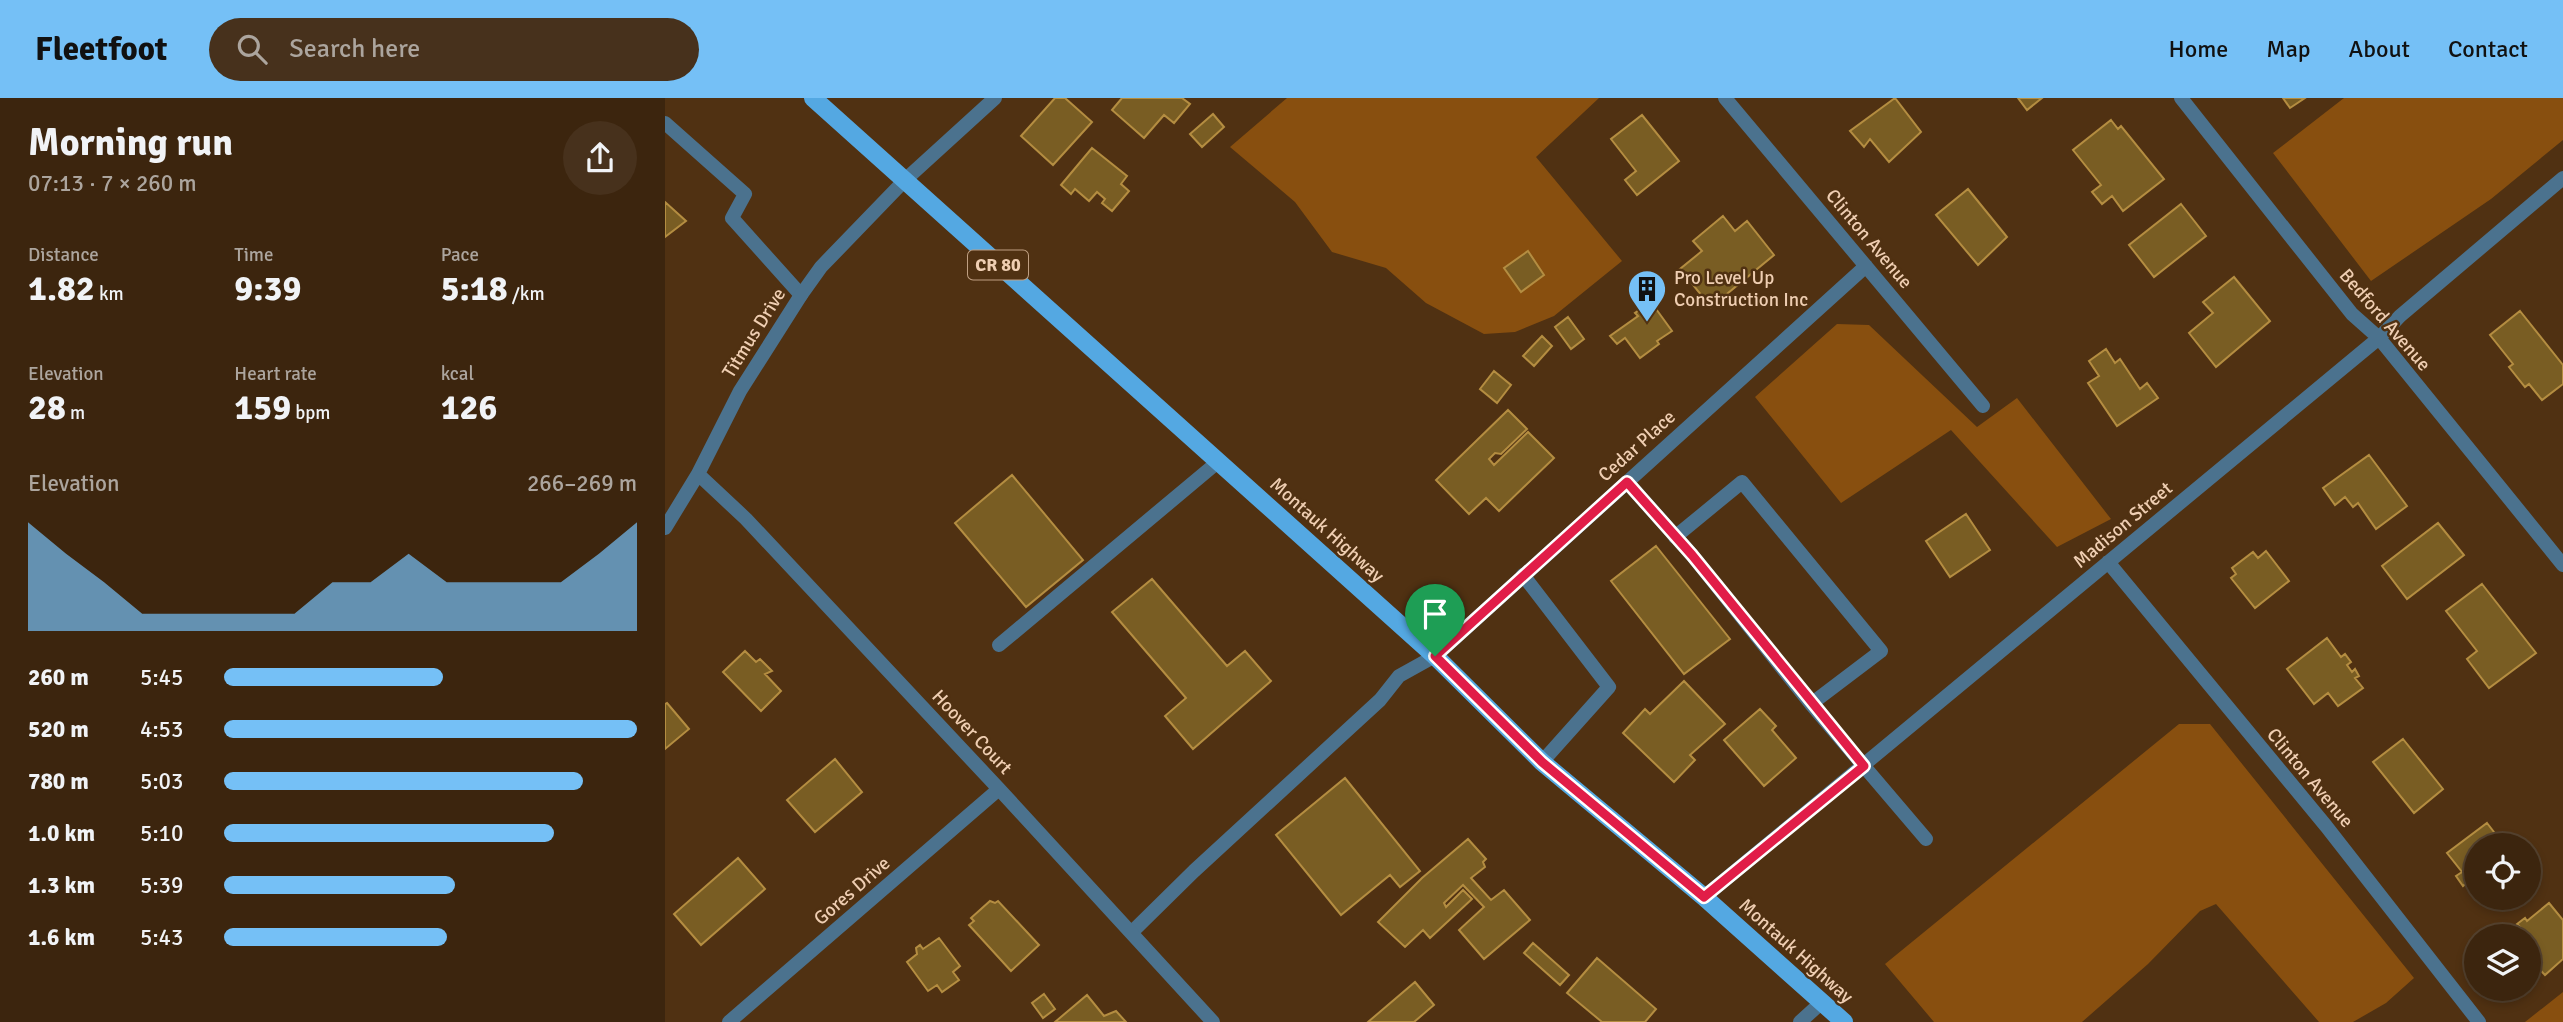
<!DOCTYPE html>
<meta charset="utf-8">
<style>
body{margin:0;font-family:Signika,sans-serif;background:#47311c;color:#f1f3f6;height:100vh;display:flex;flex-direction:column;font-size:26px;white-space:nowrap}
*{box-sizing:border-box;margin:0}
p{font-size:23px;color:#aca59e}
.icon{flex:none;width:38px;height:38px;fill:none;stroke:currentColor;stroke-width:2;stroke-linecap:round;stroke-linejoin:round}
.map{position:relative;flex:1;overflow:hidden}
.details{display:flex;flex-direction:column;background:#3c250e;width:665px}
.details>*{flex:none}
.controls{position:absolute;left:1799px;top:735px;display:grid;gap:14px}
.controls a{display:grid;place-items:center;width:77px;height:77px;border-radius:50%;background:#3c250e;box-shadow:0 4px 10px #0003,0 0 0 2px #55422e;font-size:35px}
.pin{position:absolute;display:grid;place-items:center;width:60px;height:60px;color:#fff;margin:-72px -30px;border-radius:50% 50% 50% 0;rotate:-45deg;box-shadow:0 0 7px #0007}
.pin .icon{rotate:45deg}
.round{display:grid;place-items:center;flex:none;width:74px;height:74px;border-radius:37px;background:#47311c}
.summary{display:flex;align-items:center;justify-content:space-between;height:119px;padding:0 28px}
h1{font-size:38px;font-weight:800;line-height:52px}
.figures{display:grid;grid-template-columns:repeat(3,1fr);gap:10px;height:119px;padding:7px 28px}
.figures div{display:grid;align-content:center}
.figures b{font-size:35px;font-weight:800}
.figures small{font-size:19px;font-weight:400}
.figures p{font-size:19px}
.chart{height:196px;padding:14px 28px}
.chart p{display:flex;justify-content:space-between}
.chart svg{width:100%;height:126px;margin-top:7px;fill:#75c0f6;opacity:.7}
ul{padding:0 28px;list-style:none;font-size:23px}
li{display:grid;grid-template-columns:112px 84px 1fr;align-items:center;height:52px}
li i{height:18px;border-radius:9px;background:#75c0f6}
header{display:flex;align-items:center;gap:42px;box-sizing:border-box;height:98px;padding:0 35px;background:#75c0f6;color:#111}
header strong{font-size:33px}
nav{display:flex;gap:38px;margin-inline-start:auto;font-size:24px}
.search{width:490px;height:63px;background:#47311c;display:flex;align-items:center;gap:18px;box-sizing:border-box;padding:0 24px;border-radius:38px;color:#aca59e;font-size:26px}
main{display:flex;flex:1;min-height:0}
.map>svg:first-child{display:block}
.green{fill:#884f0f}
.building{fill:#795d23;stroke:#b48d41;stroke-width:2}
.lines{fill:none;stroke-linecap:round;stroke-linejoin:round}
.service{stroke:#4b728e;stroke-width:14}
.minor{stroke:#4b728e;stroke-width:14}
.primary{stroke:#54a8e2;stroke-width:18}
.route-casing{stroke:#fff;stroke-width:14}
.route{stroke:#e11d48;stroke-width:9}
.labels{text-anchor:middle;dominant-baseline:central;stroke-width:5;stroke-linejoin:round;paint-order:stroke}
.shield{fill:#503112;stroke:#bf9f82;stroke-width:2}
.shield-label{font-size:18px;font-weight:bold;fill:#efceb2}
.street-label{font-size:19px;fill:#efceb2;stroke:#503112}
.poi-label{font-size:19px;fill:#efceb2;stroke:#503112;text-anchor:start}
</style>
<header>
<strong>Fleetfoot</strong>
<div class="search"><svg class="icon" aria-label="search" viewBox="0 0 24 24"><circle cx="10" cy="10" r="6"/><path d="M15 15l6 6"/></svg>Search here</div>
<nav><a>Home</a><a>Map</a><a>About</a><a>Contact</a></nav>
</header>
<main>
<section class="details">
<div class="summary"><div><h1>Morning run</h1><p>07:13 · 7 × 260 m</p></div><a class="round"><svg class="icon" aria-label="share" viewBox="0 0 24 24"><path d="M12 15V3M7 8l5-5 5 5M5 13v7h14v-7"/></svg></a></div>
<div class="figures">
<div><p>Distance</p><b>1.82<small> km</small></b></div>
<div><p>Time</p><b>9:39</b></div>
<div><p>Pace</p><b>5:18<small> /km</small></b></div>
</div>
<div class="figures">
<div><p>Elevation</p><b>28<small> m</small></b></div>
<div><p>Heart rate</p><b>159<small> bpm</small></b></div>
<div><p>kcal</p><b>126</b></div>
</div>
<div class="chart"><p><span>Elevation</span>266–269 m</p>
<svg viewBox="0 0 160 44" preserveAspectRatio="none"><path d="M0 44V6L10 17L20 27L30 38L40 38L50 38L60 38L70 38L80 27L90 27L100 17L110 27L120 27L130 27L140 27L150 17L160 6V44z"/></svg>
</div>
<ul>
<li><b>260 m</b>5:45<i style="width:53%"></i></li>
<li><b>520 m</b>4:53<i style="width:100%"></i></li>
<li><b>780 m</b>5:03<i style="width:87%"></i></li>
<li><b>1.0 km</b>5:10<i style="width:80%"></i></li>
<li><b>1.3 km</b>5:39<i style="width:56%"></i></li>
<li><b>1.6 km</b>5:43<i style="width:54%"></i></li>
</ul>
</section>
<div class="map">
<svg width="1898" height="924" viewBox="0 0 1898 924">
<rect width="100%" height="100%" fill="#503112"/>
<path class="green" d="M622 0H934L871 59 957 163 889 218 850 234 819 236 761 205 721 170 667 154 630 104 565 49Z
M1679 0H1898V42L1826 101 1706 183 1608 55Z
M1172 226 1204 227 1312 329 1352 300 1446 421 1392 449 1286 332 1176 405 1090 299Z
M1514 626H1545L1749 880 1721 905 1688 924H1654L1551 806 1535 813 1483 866 1417 924H1269L1220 866Z
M1898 894V924H1860Z"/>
<path class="building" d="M390 0H400L427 24 388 67 356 38Z
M457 0H517L525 6 509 25 499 17 479 40 447 12Z
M1230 0 1256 34 1224 64 1205 41 1199 49 1185 33Z
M1353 0H1377L1362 12Z
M1618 0H1640L1625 10Z
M548 16 559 29 537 49 525 36Z
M977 17 1014 63 972 97 960 82 971 73 946 41Z
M1446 22 1453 31 1456 28 1499 81 1458 113 1447 98 1437 106 1427 94 1436 87 1408 52Z
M427 50 462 78 456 86 464 93 447 113 437 105 440 101 432 94 424 103 410 91 406 96 396 87Z
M1303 91 1342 139 1313 167 1271 117Z
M0 104 21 123 0 139Z
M1516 106 1541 138 1489 179 1464 147Z
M1058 118 1070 133 1082 123 1109 157 1046 209 1015 171 1037 153 1028 143Z
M863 153 879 177 856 194 839 170Z
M1569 179 1605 223 1551 269 1524 235 1548 215 1538 204Z
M986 204 1007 233 992 243 994 246 975 260 960 240 952 246 945 238 973 218 970 215Z
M1855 213 1898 267V286L1877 302 1864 286 1860 289 1844 269 1848 266 1825 237Z
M903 219 919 241 906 251 890 229Z
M877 238 887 248 869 268 858 258Z
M1441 251 1450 265 1455 261 1475 291 1482 285 1493 300 1452 328 1423 285 1434 278 1424 263Z
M829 273 846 287 832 305 815 291Z
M843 312 862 331 836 356 830 355 824 361 829 367 863 334 889 360 834 413 821 400 804 416 771 382Z
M1704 357 1742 408 1711 431 1693 405 1688 409 1680 399 1670 407 1658 390Z
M347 377 418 462 361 509 290 425Z
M1301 416 1325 452 1285 479 1261 443Z
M1773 425 1799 457 1742 501 1717 468Z
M991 448 1065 541 1019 576 946 483Z
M1601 453 1624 483 1590 510 1566 480 1571 476 1567 470 1588 454 1593 460Z
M487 481 562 568 580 553 606 583 528 651 500 618 521 600 447 514Z
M1817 486 1871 555 1824 590 1802 561 1812 553 1781 513Z
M1662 540 1676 559 1680 556 1686 564 1682 567 1687 574 1690 571 1694 578 1690 580 1698 590 1673 608 1663 595 1649 606 1622 571Z
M80 553 91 564 95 561 107 573 100 576 116 593 96 613 58 574Z
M1019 583 1060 626 1025 657 1030 662 1009 684 958 635 980 611 985 616Z
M2 605 24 631 0 651V606Z
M1095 611 1111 628 1107 632 1131 660 1099 688 1059 642Z
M1738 641 1778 691 1749 715 1708 664Z
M170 661 197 694 150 734 122 702Z
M680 680 755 773 735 789 725 777 676 817 611 737Z
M1822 725 1839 747H1811V795L1803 784 1798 788 1791 778 1797 774 1782 755Z
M803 741 821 761 818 764 820 769 806 780 826 802 839 792 865 822 819 861 794 832 819 809 798 787 779 805 781 809 798 792 807 801 765 840 758 832 740 849 713 824 757 780Z
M73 760 100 791 36 847 9 816Z
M325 803 330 805 333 803 374 847 346 873 304 827 309 823 306 820Z
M1884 805 1898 822V861L1880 877 1864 860V838L1846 836 1855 829 1852 826 1860 820 1862 823Z
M274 840 295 868 288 874 294 882 277 894 272 887 263 893 242 864 252 856 251 850 255 847 258 851Z
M868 845 904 877 895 887 859 855Z
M932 860 991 911 980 924H937L902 895Z
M750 884 769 907 749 924H703Z
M379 896 390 911 378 920 367 905Z
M422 897 439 918 451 913 461 924H390Z"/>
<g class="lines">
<path class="service" d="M0 25 80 96 67 120 136 197
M962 384 1027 457 1146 606 1261 741
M1010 439 1077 384 1216 553 1146 606
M858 477 944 589 877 664
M334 547 554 363
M467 834 529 773 715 602 734 578 770 558"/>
<path class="minor" d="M1060 0 1318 308
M1516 0 1687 216 1714 240 1898 467
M33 376 81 421 334 691 548 924
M0 430 33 376 75 293 136 197 156 169 240 82 330 0
M1443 464 1661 728 1814 924
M770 558 1201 168
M1039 799 1714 240 1735 218 1898 80
M64 924 334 691
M1135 924 1157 904"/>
<path class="primary" d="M148 0 770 558 877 664 1039 799 1179 924"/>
</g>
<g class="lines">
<g class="route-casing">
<path id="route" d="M962 384 1027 457 1199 668 1039 799 877 664 770 558Z"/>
</g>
<use href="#route" class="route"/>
</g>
<defs>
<g id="building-pin" transform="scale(2.0125)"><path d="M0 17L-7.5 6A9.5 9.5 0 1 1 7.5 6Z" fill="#75c0f6" stroke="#503112"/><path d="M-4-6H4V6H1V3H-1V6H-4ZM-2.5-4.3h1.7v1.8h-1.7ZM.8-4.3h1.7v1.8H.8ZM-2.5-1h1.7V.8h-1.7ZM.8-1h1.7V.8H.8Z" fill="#111"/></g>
</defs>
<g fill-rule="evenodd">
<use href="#building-pin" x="982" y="191"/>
</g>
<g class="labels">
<rect class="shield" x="303" y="152.5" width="60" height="29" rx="5"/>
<g class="shield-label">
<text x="333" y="167">CR 80</text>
</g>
<g class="street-label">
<text transform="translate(1204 141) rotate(50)">Clinton Avenue</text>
<text transform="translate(1720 222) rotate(49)">Bedford Avenue</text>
<text transform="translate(89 235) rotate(-58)">Titmus Drive</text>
<text transform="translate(972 348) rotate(-42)">Cedar Place</text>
<text transform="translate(1458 427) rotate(-40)">Madison Street</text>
<text transform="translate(662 432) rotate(42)">Montauk Highway</text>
<text transform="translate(307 634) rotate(47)">Hoover Court</text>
<text transform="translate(1645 680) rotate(50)">Clinton Avenue</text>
<text transform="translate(187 793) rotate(-41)">Gores Drive</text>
<text transform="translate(1131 853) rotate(42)">Montauk Highway</text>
</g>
<g class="poi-label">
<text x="1009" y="180">Pro Level Up<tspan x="1009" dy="22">Construction Inc</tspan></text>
</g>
</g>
</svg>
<div class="controls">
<a><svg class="icon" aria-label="locate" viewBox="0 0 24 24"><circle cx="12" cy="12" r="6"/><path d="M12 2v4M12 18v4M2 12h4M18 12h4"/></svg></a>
<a><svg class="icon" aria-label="layers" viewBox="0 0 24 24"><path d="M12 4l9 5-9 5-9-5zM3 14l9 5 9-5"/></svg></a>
</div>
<div class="pin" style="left:770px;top:558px;background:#1e9e55"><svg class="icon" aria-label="arrive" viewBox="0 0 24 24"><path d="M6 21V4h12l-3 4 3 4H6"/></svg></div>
</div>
</main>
